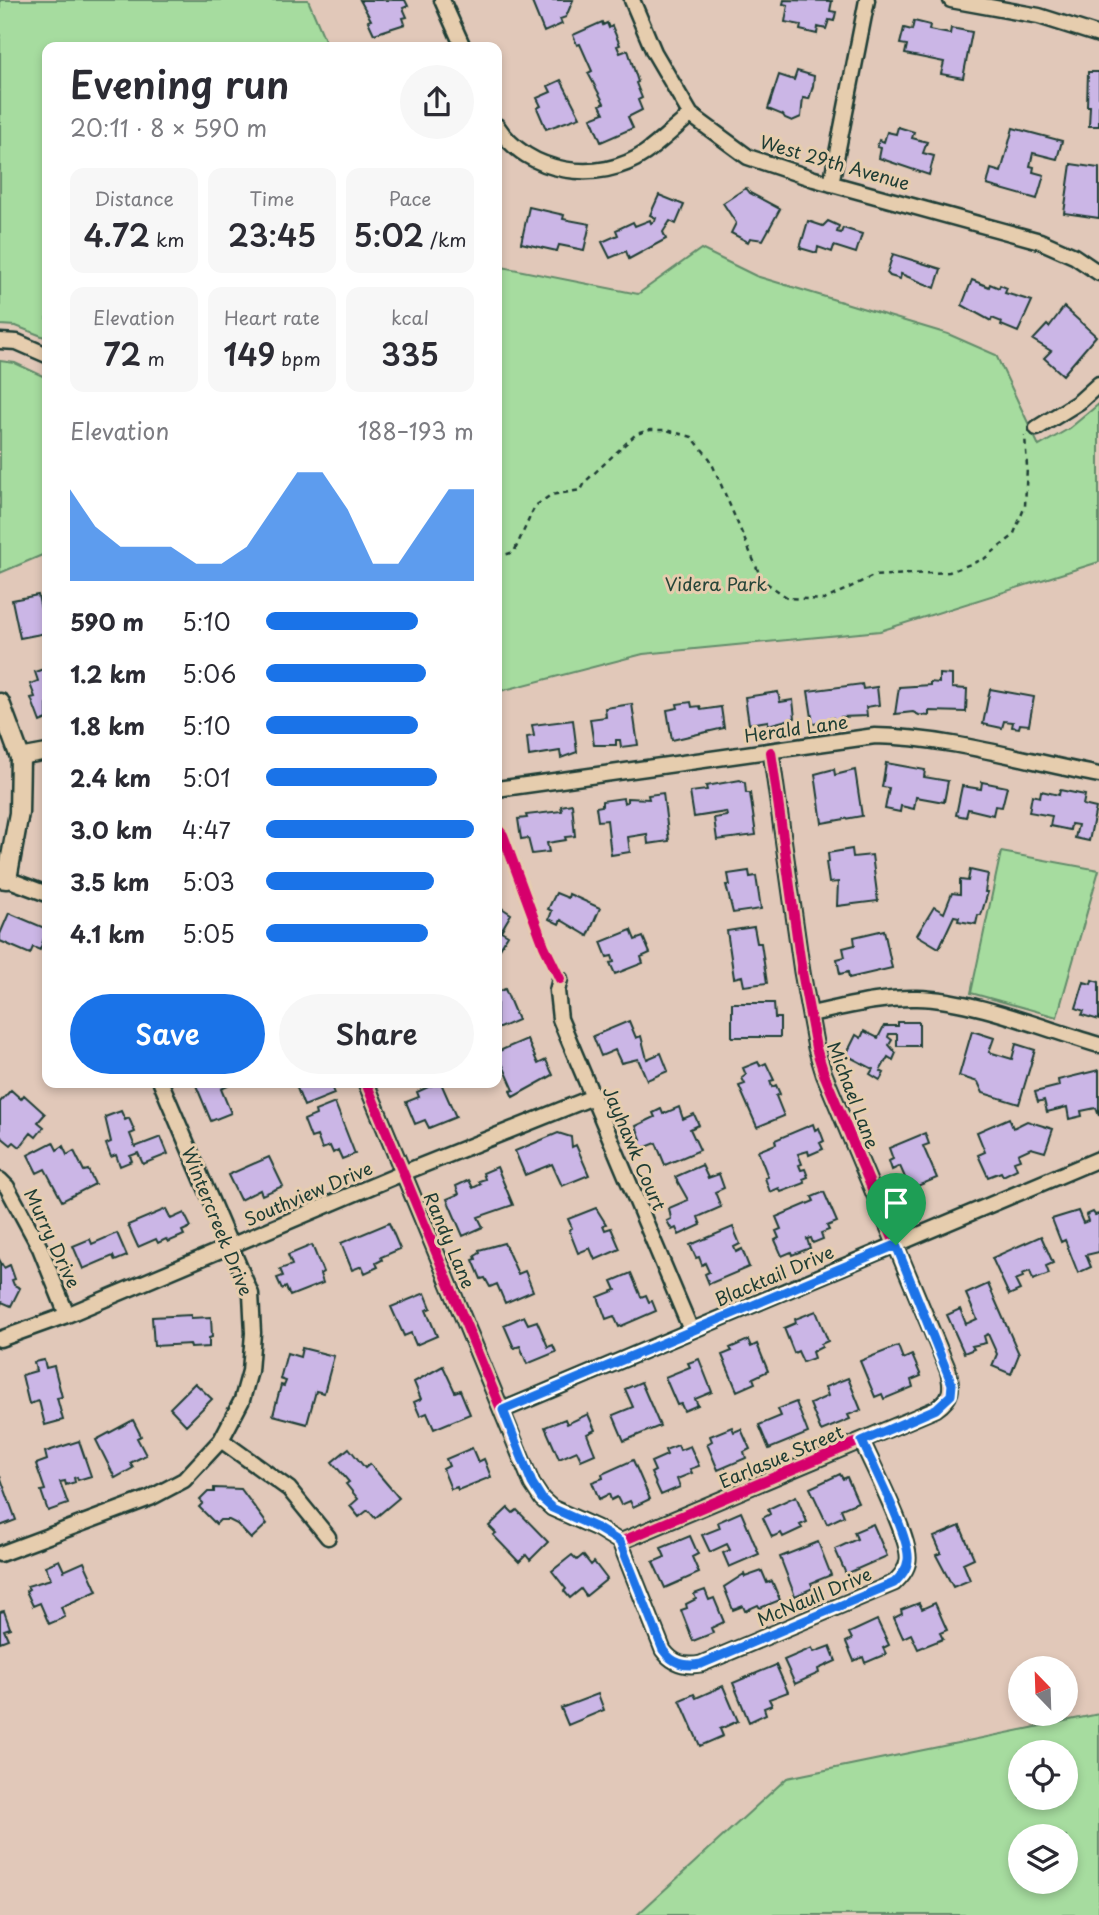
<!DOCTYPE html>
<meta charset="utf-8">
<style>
body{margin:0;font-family:"Playpen Sans",sans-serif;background:#f7f7f7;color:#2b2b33;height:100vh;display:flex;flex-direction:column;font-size:26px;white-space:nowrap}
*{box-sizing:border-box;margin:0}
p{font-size:23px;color:#7c7c81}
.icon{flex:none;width:38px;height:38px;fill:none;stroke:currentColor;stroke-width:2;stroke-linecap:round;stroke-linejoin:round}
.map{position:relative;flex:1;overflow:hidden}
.panel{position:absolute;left:42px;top:42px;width:460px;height:1046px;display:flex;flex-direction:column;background:#fff;border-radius:14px;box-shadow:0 4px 10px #0003}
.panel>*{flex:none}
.needle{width:46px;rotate:337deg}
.tools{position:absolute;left:1008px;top:1656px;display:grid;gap:14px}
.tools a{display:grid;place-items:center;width:70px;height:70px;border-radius:50%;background:#fff;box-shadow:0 4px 10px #0003;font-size:35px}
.pin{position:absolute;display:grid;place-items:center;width:60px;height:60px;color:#fff;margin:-72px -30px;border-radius:50% 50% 50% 0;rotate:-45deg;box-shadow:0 0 7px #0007}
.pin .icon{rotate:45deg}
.round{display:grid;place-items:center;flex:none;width:74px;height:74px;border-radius:37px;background:#f7f7f7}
.summary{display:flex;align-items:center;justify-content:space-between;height:119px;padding:0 28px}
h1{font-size:38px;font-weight:600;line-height:52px}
.stats{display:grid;grid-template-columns:repeat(3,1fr);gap:10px;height:119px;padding:7px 28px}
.stats div{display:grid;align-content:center;border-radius:14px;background:#f7f7f7;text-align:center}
.stats b{font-size:30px;font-weight:600}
.stats small{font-size:19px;font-weight:400}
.stats p{font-size:19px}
.chart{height:196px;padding:14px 28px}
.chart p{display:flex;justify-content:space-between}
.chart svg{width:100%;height:126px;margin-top:7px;fill:#1a73e8;opacity:.7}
.action{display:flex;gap:14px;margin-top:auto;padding:14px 28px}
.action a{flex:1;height:80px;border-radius:42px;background:#1a73e8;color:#fff;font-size:28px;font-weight:600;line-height:80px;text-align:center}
.action a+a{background:#f7f7f7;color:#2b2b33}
ul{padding:0 28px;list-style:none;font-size:23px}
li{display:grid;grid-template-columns:112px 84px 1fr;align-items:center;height:52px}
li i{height:18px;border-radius:9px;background:#1a73e8}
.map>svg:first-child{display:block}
.green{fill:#a6dc9f;stroke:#628c6a;stroke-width:2;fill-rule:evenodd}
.building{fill:#cbb6e6;stroke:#1f3d34;stroke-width:2}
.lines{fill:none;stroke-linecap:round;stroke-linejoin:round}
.minor-casing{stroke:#1f3d34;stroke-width:19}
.tertiary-casing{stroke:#1f3d34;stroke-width:23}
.path{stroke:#1f3d34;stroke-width:2.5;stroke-dasharray:5 5;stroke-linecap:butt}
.minor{stroke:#e6cdae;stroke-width:14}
.tertiary{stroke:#e6cdae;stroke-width:18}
.cycleway-casing{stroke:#e6cdae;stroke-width:15}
.cycleway{stroke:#d6006c;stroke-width:10}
.route-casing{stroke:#fff;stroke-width:14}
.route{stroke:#1a73e8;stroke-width:9}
.labels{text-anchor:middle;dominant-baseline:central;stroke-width:6;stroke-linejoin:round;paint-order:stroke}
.street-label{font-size:18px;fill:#1f3d34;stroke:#e6cdae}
.park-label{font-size:18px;fill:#264539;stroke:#e6cdae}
</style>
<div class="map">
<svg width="1099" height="1915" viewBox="0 0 1099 1915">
<rect width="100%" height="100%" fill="#e1c8b9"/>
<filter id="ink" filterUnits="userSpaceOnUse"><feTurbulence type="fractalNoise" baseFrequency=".0143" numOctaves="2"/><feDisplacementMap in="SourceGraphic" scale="14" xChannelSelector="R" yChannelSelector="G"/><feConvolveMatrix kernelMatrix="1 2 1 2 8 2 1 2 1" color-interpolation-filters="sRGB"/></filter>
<g filter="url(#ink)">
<path class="green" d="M0 0H308L328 47H47V338L16 326 0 325Z
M701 249 756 276 948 334 996 355 1039 446 1070 428 1099 404V562L880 631 643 654 497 692V266L638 294Z
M0 361 15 363 47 378V553L0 573Z
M1001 852 1099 870 1057 1017 971 993Z
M1099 1714V1915H637L787 1778ZM1020 1752H1066V1797H1020ZM1020 1836H1066V1881H1020Z"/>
<path class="building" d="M360 0H405L408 6 403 8 407 17 403 18 405 24 374 34 368 21 371 20Z
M531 0H573L566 17 560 19 562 24 544 32Z
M784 0 832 1 830 11 836 12 834 21 829 20 826 29 818 27 817 34 800 30 801 25 785 22 788 5 783 4Z
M914 21 930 25 929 30 950 34 951 28 972 32 963 78 941 74 944 62 905 54 907 45 900 44 904 28 912 30Z
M602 22 603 25 607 23 609 28 612 26 620 45 617 46 620 53 628 50 638 82 636 83 642 98 638 100 642 110 628 117 633 128 601 142 591 118 604 113 600 105 604 103 588 73 592 71 580 44 577 45 573 35Z
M797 71 814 76 813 86 809 99 803 98 801 117 792 121 785 118 783 115 768 109 779 75 794 80Z
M1088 72H1099V126H1089L1090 106H1087Z
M561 80 580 117 546 129 537 108 541 106 537 98 551 92 548 86Z
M898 127 914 132 912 138 927 142 923 153 934 156 929 175 879 158 881 148 877 147 879 140 884 142 887 132 896 134Z
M1013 128 1062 141 1057 159 1033 153 1030 166 1034 167 1033 172 1044 175 1037 199 987 185 991 169 1001 172Z
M1071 164 1099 168V218L1064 213Z
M746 188 750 193 780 209 763 240 750 238 748 242 731 233 736 223 723 203Z
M659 195 684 205 676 224 670 221 663 232 666 239 629 259 626 251 610 258 602 242 618 235 616 230 633 222 635 226 650 220 651 223 655 221 656 218 650 215Z
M529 207 564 215 563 219 590 224 584 250 559 245 557 251 521 243Z
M808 221 823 226 828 221 839 226 837 232 841 233 843 228 862 234 856 253 834 246 832 252 818 247 817 253 800 248Z
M893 254 941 269 935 288 901 274 900 279 890 276 887 273Z
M972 280 989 287 990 284 999 288 1000 285 1007 288 1005 293 1032 301 1018 332 1001 325 1002 322 992 318 991 321 962 305Z
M1064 307 1096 336 1063 375 1044 358 1051 351 1033 340 1047 325 1049 327Z
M38 595 46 633 20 638 12 600Z
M47 668V719L40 722 31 698 35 697 30 684 38 681 35 672Z
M939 674 952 675V688L967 689 966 712 929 711V716L919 715 913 712 895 714 899 687 930 685V682L939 683Z
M862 684 863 689 877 687 879 705 866 707 867 716 841 717 842 721 834 722 833 718 828 719V722L813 724 808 691Z
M990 689 1034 697 1029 725 1020 724 1019 728 1012 727 1013 722 1004 721 1002 728 983 724Z
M778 692 780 702 793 700 795 718 768 725V721L749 724 745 697Z
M691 702 692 707 700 706 701 710 721 707 724 728 672 740 667 710 678 708 677 704Z
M632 704 638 745 621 747 620 740H616V745H594L590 719 606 717 605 708Z
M573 720 577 752 561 758 560 751 529 756 527 737 534 736 532 725Z
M886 763 925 770 924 777 948 781 944 802 916 797 914 809 901 806 900 812 885 809 889 788 882 787Z
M834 769 835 775 855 770 862 816 822 823 815 774Z
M740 780 745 783 746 793H750L756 835 717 840 714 818 727 816 726 812 694 817 690 792 707 790 706 786Z
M982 782 1007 787 1002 807 995 806 993 815 968 809 966 817 956 815 962 786 981 789Z
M1060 790 1085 795 1083 805 1096 808 1089 841 1075 838 1078 825 1071 824 1070 830 1050 826 1052 816 1029 812 1032 795 1040 797 1041 791 1059 795Z
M663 793 669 841 648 844 647 834 628 837 630 852 611 855 607 820 598 821 596 807 602 806V801L623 798 624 803 627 802V798L649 799 648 795Z
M572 804 575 836 565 837 566 840 547 843 549 852 532 854 528 838 521 839 518 819 527 818 526 815 562 811 561 806Z
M852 849 853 857 872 855 878 901 837 906 838 882 829 883 826 862H829L828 853Z
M970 870 988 874 985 892H988L981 915H978L976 924 958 921 959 917 954 916 939 948 917 935 934 907 944 913 952 893 960 894V880L968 881Z
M749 871 750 877 756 876 761 909 733 913 726 885H730L728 874Z
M556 893 568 898 569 894 600 908 588 936 561 920 559 924 549 919 552 911 548 909Z
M497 905 511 914 501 931 508 935 497 953Z
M9 913 47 929 40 950 33 947 30 954 0 941V934Z
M754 927 757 943H761L767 983 744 986 742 976 734 978 727 931Z
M631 930 635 940 643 937 650 953 641 957 643 963 615 974 610 963 614 962 612 956 607 957 601 942Z
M884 930 892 968 849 978 848 972 840 974 837 959 845 957 843 948 855 945 854 937Z
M1092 980 1099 982V1020L1082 1015 1084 1011 1076 1008 1084 982 1091 984Z
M505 989 518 1020 497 1029V992Z
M732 1003H774L775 1018H780V1037H732Z
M629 1021 636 1038 641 1036 647 1059 661 1053 668 1071 647 1080 638 1059 621 1063 615 1050 601 1056 593 1036Z
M898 1022H919V1046H897V1034H889L888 1037 892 1040 889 1045 896 1053 893 1060 888 1057 880 1071 884 1073 880 1080 870 1074 873 1069 846 1055 856 1035 861 1038 864 1031 878 1038 884 1026H898Z
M972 1031 994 1038 989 1052 1012 1059 1016 1044 1035 1050 1019 1104 983 1093 978 1082 959 1076Z
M527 1039 538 1064 546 1060 553 1075 513 1097 510 1091 514 1090 497 1052Z
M758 1062 760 1066 766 1063 774 1080 770 1081 772 1087 776 1085 780 1094 776 1096 784 1116 757 1127 739 1086 745 1084 742 1078 746 1075 743 1068Z
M1099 1070V1116L1096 1108 1081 1111 1082 1116 1069 1119 1067 1107 1047 1112 1044 1100 1038 1102 1035 1092 1059 1086 1058 1080Z
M195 1083H227L228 1086 221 1089 231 1113 211 1121Z
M295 1083H330L334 1094 304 1106Z
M437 1083H441L456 1117 429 1128 425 1120 415 1124 406 1102 419 1097 417 1092Z
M11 1090 21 1099 24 1095 45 1114 38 1122 44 1127 36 1137 31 1133 20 1147 14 1142 11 1145 0 1136V1102Z
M335 1103 355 1154 342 1159 338 1150 333 1153 330 1146 322 1149 317 1136 311 1138 304 1120 316 1115 315 1111Z
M679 1107 683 1119 694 1114 699 1125 690 1129 700 1150 665 1165 656 1143 641 1149 637 1140 641 1139 636 1126 655 1117 653 1113 661 1109 663 1114Z
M121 1111 125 1120 129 1118 135 1132 130 1134 135 1147 161 1137 168 1154 143 1164 138 1153 130 1156 132 1161 120 1166 116 1155 111 1157 106 1144 111 1142 105 1117Z
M1009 1118 1013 1128 1027 1121 1053 1129 1045 1152 1031 1148 1018 1154 1020 1159 1014 1161 1017 1169 1003 1176 1001 1172 988 1177 978 1155 985 1152 977 1132Z
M813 1124 815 1130 819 1128 824 1141 820 1143 823 1149 809 1155 808 1151 798 1154 802 1164 799 1165 801 1170 805 1169 808 1177 803 1179 805 1183 781 1192 779 1188 770 1192 765 1178 768 1177 758 1151 776 1144 775 1140Z
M558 1133 571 1137 572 1147 576 1145 589 1175 562 1186 552 1164 525 1175 515 1151Z
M925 1133 929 1144 923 1146 937 1178 910 1189 900 1166 892 1170 889 1161 893 1159 889 1148Z
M53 1142 57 1150 63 1146 67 1155 74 1151 84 1171 88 1170 95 1184 62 1201 45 1169 37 1173 28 1155Z
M269 1157 283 1186 262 1195 260 1190 240 1200 228 1175Z
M702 1165 708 1178 719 1174 724 1188 715 1192 721 1207 698 1217 701 1225 679 1235 676 1228 672 1230 667 1221 671 1219 669 1208 688 1200 675 1177Z
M497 1167 513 1205 478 1217 483 1227 463 1236 447 1199 459 1194 456 1186 469 1180 473 1188 481 1184 479 1181 485 1179 483 1173Z
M824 1192 837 1222 827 1226 829 1230 821 1233 823 1239 813 1243 811 1238 807 1239 810 1248 792 1255 791 1252 782 1256 775 1240 779 1238 776 1231 781 1229 776 1217 814 1201 812 1197Z
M596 1208 606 1224 603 1225 605 1230 611 1228 620 1249 595 1260 590 1248 578 1253 569 1230 572 1228 568 1219Z
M166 1209 171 1219 184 1213 191 1227 182 1231 184 1235 168 1242 166 1239 158 1243 156 1239 138 1247 128 1225Z
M1078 1211 1083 1223 1088 1221 1086 1215 1093 1212 1095 1215 1099 1214V1252L1086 1255 1091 1267 1078 1273 1065 1240 1061 1242 1052 1219Z
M389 1223 400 1249 381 1257 382 1260 376 1263 378 1267 365 1273 362 1266 352 1270 341 1243Z
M733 1227 740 1244 734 1247 736 1252 742 1249 749 1267 709 1284 705 1274 709 1272 705 1263 702 1265 699 1257 696 1258 690 1245Z
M117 1233 127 1256 115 1261 113 1256 83 1269 73 1246 90 1239 92 1244Z
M1041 1236 1053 1263 1046 1266 1049 1274 1033 1280 1030 1271 1022 1274 1023 1277 1015 1280 1020 1290 1009 1295 992 1258Z
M504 1243 518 1274 525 1271 533 1291 505 1303 497 1284 490 1287 485 1278 481 1279 473 1260 476 1259 475 1256 480 1253 479 1250Z
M312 1245 323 1272 320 1274 323 1283 290 1296 286 1287 282 1289 277 1278 283 1276 280 1269 292 1265 288 1255Z
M0 1261 4 1268 10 1265 15 1279 12 1280 14 1285 20 1288 11 1306 2 1302 0 1306Z
M631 1273 641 1297 646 1295 649 1302 652 1301 656 1311 619 1327 614 1316 606 1319 598 1297 616 1290 612 1281Z
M988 1284 1019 1354 1011 1374 992 1366 997 1354 988 1334 984 1336 986 1343 972 1346 974 1349 964 1353 947 1315 960 1309 966 1324 977 1319 966 1294Z
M425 1293 431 1308 426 1310 437 1336 416 1345 411 1333 404 1336 391 1307Z
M816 1311 828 1341 821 1344 822 1347 812 1352 814 1358 803 1362 798 1351 794 1353 784 1328 796 1323 795 1319Z
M191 1315V1318L211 1317 212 1337 209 1338V1347L191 1348 190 1344 154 1346 152 1317Z
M524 1316 528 1324 537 1321 548 1347 553 1345 556 1352 527 1364 520 1346 514 1348 504 1325Z
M748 1340 751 1347 757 1344 768 1371 753 1378 755 1383 737 1391 722 1355 732 1351 730 1348Z
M898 1346 903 1359 912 1355 921 1376 911 1380 913 1387 884 1399 882 1394 875 1397 860 1361Z
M302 1348 334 1356 324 1393 316 1391 307 1424 273 1415 281 1385 284 1386 286 1381 280 1379 287 1353 300 1357Z
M699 1359 712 1392 695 1399 698 1405 684 1411 681 1404 677 1405 665 1377 690 1367 688 1363Z
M44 1360 46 1368 54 1366 62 1397 57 1398 63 1420 45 1425 39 1401 29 1404 22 1375 36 1371 34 1362Z
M443 1366 455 1392 460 1390 470 1414 434 1429 427 1413 420 1416 414 1402 421 1399 414 1382Z
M848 1378 861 1410 848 1415 850 1419 821 1431 810 1404 828 1396 825 1387Z
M641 1382 660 1426 624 1441 613 1415 633 1407 625 1389Z
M195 1383 212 1399 186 1425 170 1408Z
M796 1402 808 1433 769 1449 759 1425 781 1416 778 1409Z
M588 1414 595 1430 587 1434 595 1454 581 1460 577 1451 559 1459 545 1427 565 1419 567 1424Z
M133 1420 141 1436 137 1438 146 1455 130 1463 133 1468 115 1478 96 1440Z
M732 1427 734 1432 741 1429 750 1449 744 1452 746 1458 718 1470 707 1444 712 1441 710 1436Z
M79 1441 91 1476 78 1480 77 1477 74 1478 75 1482 66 1485 65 1481 60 1482 68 1504 48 1511 41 1491 45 1490 36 1464 47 1460 45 1452Z
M678 1445 680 1450 690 1446 699 1466 690 1469 692 1473 677 1479 680 1487 661 1495 651 1473 655 1471 651 1462 667 1455 665 1450Z
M349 1448 365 1468 370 1464 399 1498 375 1518 368 1510 359 1517 350 1506 358 1499 346 1484 349 1482 332 1462Z
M472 1448 478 1462 484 1459 491 1477 458 1490 457 1487 451 1489 443 1469 449 1466 446 1459Z
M633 1460 650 1499 633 1507 630 1501 621 1505 617 1497 611 1500 609 1494 599 1499 592 1482 603 1478 602 1474Z
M840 1474 843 1479 847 1477 858 1502 841 1509 844 1516 827 1524 810 1488Z
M0 1476 16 1520 0 1526Z
M214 1488 241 1489 267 1524 251 1539 237 1524 229 1520H220L216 1524 199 1507 203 1503 200 1500 208 1492H214Z
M796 1496 807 1522 800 1525 802 1528 783 1537 781 1533 772 1537 763 1518 770 1514 768 1509Z
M508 1508 513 1513 517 1510 548 1542 530 1560 526 1555 519 1562 493 1535 496 1533 489 1526Z
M741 1512 759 1554 729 1567 723 1553 730 1550 727 1544 710 1552 702 1535 720 1528 718 1522Z
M873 1524 887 1556 846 1574 835 1549 857 1539 854 1532Z
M960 1526 974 1558 963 1563 970 1580 953 1587 936 1555 941 1553 934 1537Z
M690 1536 698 1554 692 1557 699 1573 665 1588 653 1562 665 1557 661 1548Z
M818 1542 831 1575 811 1583 813 1588 795 1596 780 1557Z
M572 1555 577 1560 583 1555 591 1565 594 1562 607 1579 586 1596 581 1589 570 1598 564 1591 566 1589 552 1571Z
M59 1560 64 1571 84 1562 97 1591 61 1607 65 1617 49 1624 40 1603 33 1606 26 1591 29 1589 27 1586 51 1579 45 1566Z
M762 1571 767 1583 772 1581 780 1600 760 1608 758 1605 745 1611 743 1606 733 1610 724 1587 744 1574 745 1577Z
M705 1590 709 1600 714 1598 724 1622 711 1628 713 1633 693 1641 681 1610 687 1608 686 1604 696 1599 694 1594Z
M919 1603 922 1609 935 1603 947 1630 940 1633 943 1639 918 1649 911 1634 903 1638 894 1618 902 1614 901 1610Z
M4 1611 10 1628 4 1630 8 1639 0 1642V1612Z
M877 1620 889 1645 883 1648 886 1654 865 1663 863 1657 854 1661 846 1642 852 1639 849 1633Z
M830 1646 836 1661 818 1669 819 1673 795 1684 784 1660 812 1648 814 1652Z
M776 1665 788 1692 769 1699 772 1705 764 1708 766 1714 749 1722 733 1683Z
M723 1686 738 1721 720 1729 723 1736 700 1746 680 1700 694 1694 696 1698Z
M598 1694 604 1710 568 1725 561 1708Z"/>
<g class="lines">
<g class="minor-casing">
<path id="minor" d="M442 0 463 47
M632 0 654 52 691 115 748 157 814 179 1040 241 1074 256 1099 273
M951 0 1039 16 1099 35
M497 126C527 174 599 185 645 153 661 142 675 127 691 115
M831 184 867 0
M0 341 17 342 47 355
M1037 428 1079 402 1099 384
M20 757 47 752
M497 789 875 736C948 737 1027 761 1099 775
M7 879 47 894
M560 979 557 991 560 1019 691 1330
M810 1014C845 1007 881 997 917 998 972 999 1045 1029 1099 1045
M366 1083 532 1484 542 1499 552 1508 597 1528 620 1542 663 1650C673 1664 685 1667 701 1664L894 1583C900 1577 907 1570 908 1560 911 1539 872 1465 862 1441
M0 1180 7 1187 40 1248 67 1315
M0 1339 67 1315 403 1173 593 1097
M503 1410 1099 1159
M221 1440 289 1489 328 1537
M620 1542 936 1409C952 1398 953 1389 948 1370L824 1074 816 1048 802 972 771 752
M0 1554 150 1498 184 1480 221 1440 242 1400 250 1371 253 1333 251 1294 161 1083"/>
</g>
<g class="tertiary-casing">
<path id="tertiary" d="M0 703 20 757 19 813 7 879 0 878"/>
</g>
<path class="path" d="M497 557 514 552 535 506 551 495 581 490 586 481 636 434 650 430H666L692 437 710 459 762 580 788 598 824 600 873 576 949 572 984 559 1013 536 1025 506 1027 467 1025 435"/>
<use href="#minor" class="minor"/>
<use href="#tertiary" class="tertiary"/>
<g class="cycleway-casing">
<path id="cycleway" d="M497 828 503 835 544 946 560 979
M366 1083 532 1484 542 1499 552 1508 597 1528 620 1542 663 1650C673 1664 685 1667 701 1664L894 1583C900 1577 907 1570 908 1560 911 1539 872 1465 862 1441
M620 1542 936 1409C952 1398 953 1389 948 1370L824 1074 816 1048 802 972 771 752"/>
</g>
<use href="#cycleway" class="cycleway"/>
</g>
</g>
<g class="lines" filter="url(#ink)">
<g class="route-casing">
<path id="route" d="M896 1245 952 1384 951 1395 936 1409 862 1441C872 1464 911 1539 908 1560 907 1570 900 1577 894 1583L701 1664C685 1667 673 1664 663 1650L620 1542 597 1528 552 1508 542 1499 532 1483 503 1410Z"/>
</g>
<use href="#route" class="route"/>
</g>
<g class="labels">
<g class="street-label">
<text transform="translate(835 162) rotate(16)">West 29th Avenue</text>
<text transform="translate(796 728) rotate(-8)">Herald Lane</text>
<text transform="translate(854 1095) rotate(69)">Michael Lane</text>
<text transform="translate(635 1148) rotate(67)">Jayhawk Court</text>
<text transform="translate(308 1193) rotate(-23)">Southview Drive</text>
<text transform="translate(218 1221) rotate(68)">Wintercreek Drive</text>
<text transform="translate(53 1238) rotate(65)">Murry Drive</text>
<text transform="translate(450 1240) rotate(67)">Randy Lane</text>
<text transform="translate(774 1275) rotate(-23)">Blacktail Drive</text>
<text transform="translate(781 1456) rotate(-23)">Earlasue Street</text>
<text transform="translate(814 1596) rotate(-23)">McNaull Drive</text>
</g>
<g class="park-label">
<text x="716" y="583">Videra Park</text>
</g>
</g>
</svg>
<div class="tools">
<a><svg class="needle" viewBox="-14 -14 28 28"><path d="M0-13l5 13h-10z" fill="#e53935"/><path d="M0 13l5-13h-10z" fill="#7c7c81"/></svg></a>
<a><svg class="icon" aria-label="locate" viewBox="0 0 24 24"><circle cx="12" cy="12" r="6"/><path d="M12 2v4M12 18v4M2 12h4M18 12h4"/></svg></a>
<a><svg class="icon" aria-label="layers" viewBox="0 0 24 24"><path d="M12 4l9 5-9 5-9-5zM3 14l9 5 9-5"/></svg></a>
</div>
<div class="pin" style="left:896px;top:1245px;background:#1e9e55"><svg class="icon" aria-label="arrive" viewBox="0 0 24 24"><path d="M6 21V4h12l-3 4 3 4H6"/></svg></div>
<section class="panel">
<div class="summary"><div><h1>Evening run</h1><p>20:11 · 8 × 590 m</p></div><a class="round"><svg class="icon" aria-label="share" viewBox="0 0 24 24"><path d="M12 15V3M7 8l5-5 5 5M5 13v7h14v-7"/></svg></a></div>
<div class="stats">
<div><p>Distance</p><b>4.72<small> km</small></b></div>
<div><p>Time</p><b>23:45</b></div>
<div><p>Pace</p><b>5:02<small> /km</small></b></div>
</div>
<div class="stats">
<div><p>Elevation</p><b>72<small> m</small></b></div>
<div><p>Heart rate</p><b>149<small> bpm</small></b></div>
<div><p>kcal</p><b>335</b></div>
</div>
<div class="chart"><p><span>Elevation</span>188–193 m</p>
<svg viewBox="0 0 160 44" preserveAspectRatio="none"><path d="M0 44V12L10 25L20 32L30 32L40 32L50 38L60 38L70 32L80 19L90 6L100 6L110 19L120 38L130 38L140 25L150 12L160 12V44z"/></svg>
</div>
<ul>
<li><b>590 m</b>5:10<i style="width:73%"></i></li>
<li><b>1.2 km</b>5:06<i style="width:77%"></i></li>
<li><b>1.8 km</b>5:10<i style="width:73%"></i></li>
<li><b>2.4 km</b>5:01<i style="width:82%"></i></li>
<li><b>3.0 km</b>4:47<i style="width:100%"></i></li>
<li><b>3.5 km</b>5:03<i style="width:81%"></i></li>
<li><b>4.1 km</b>5:05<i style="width:78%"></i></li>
</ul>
<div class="action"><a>Save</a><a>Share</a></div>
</section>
</div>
